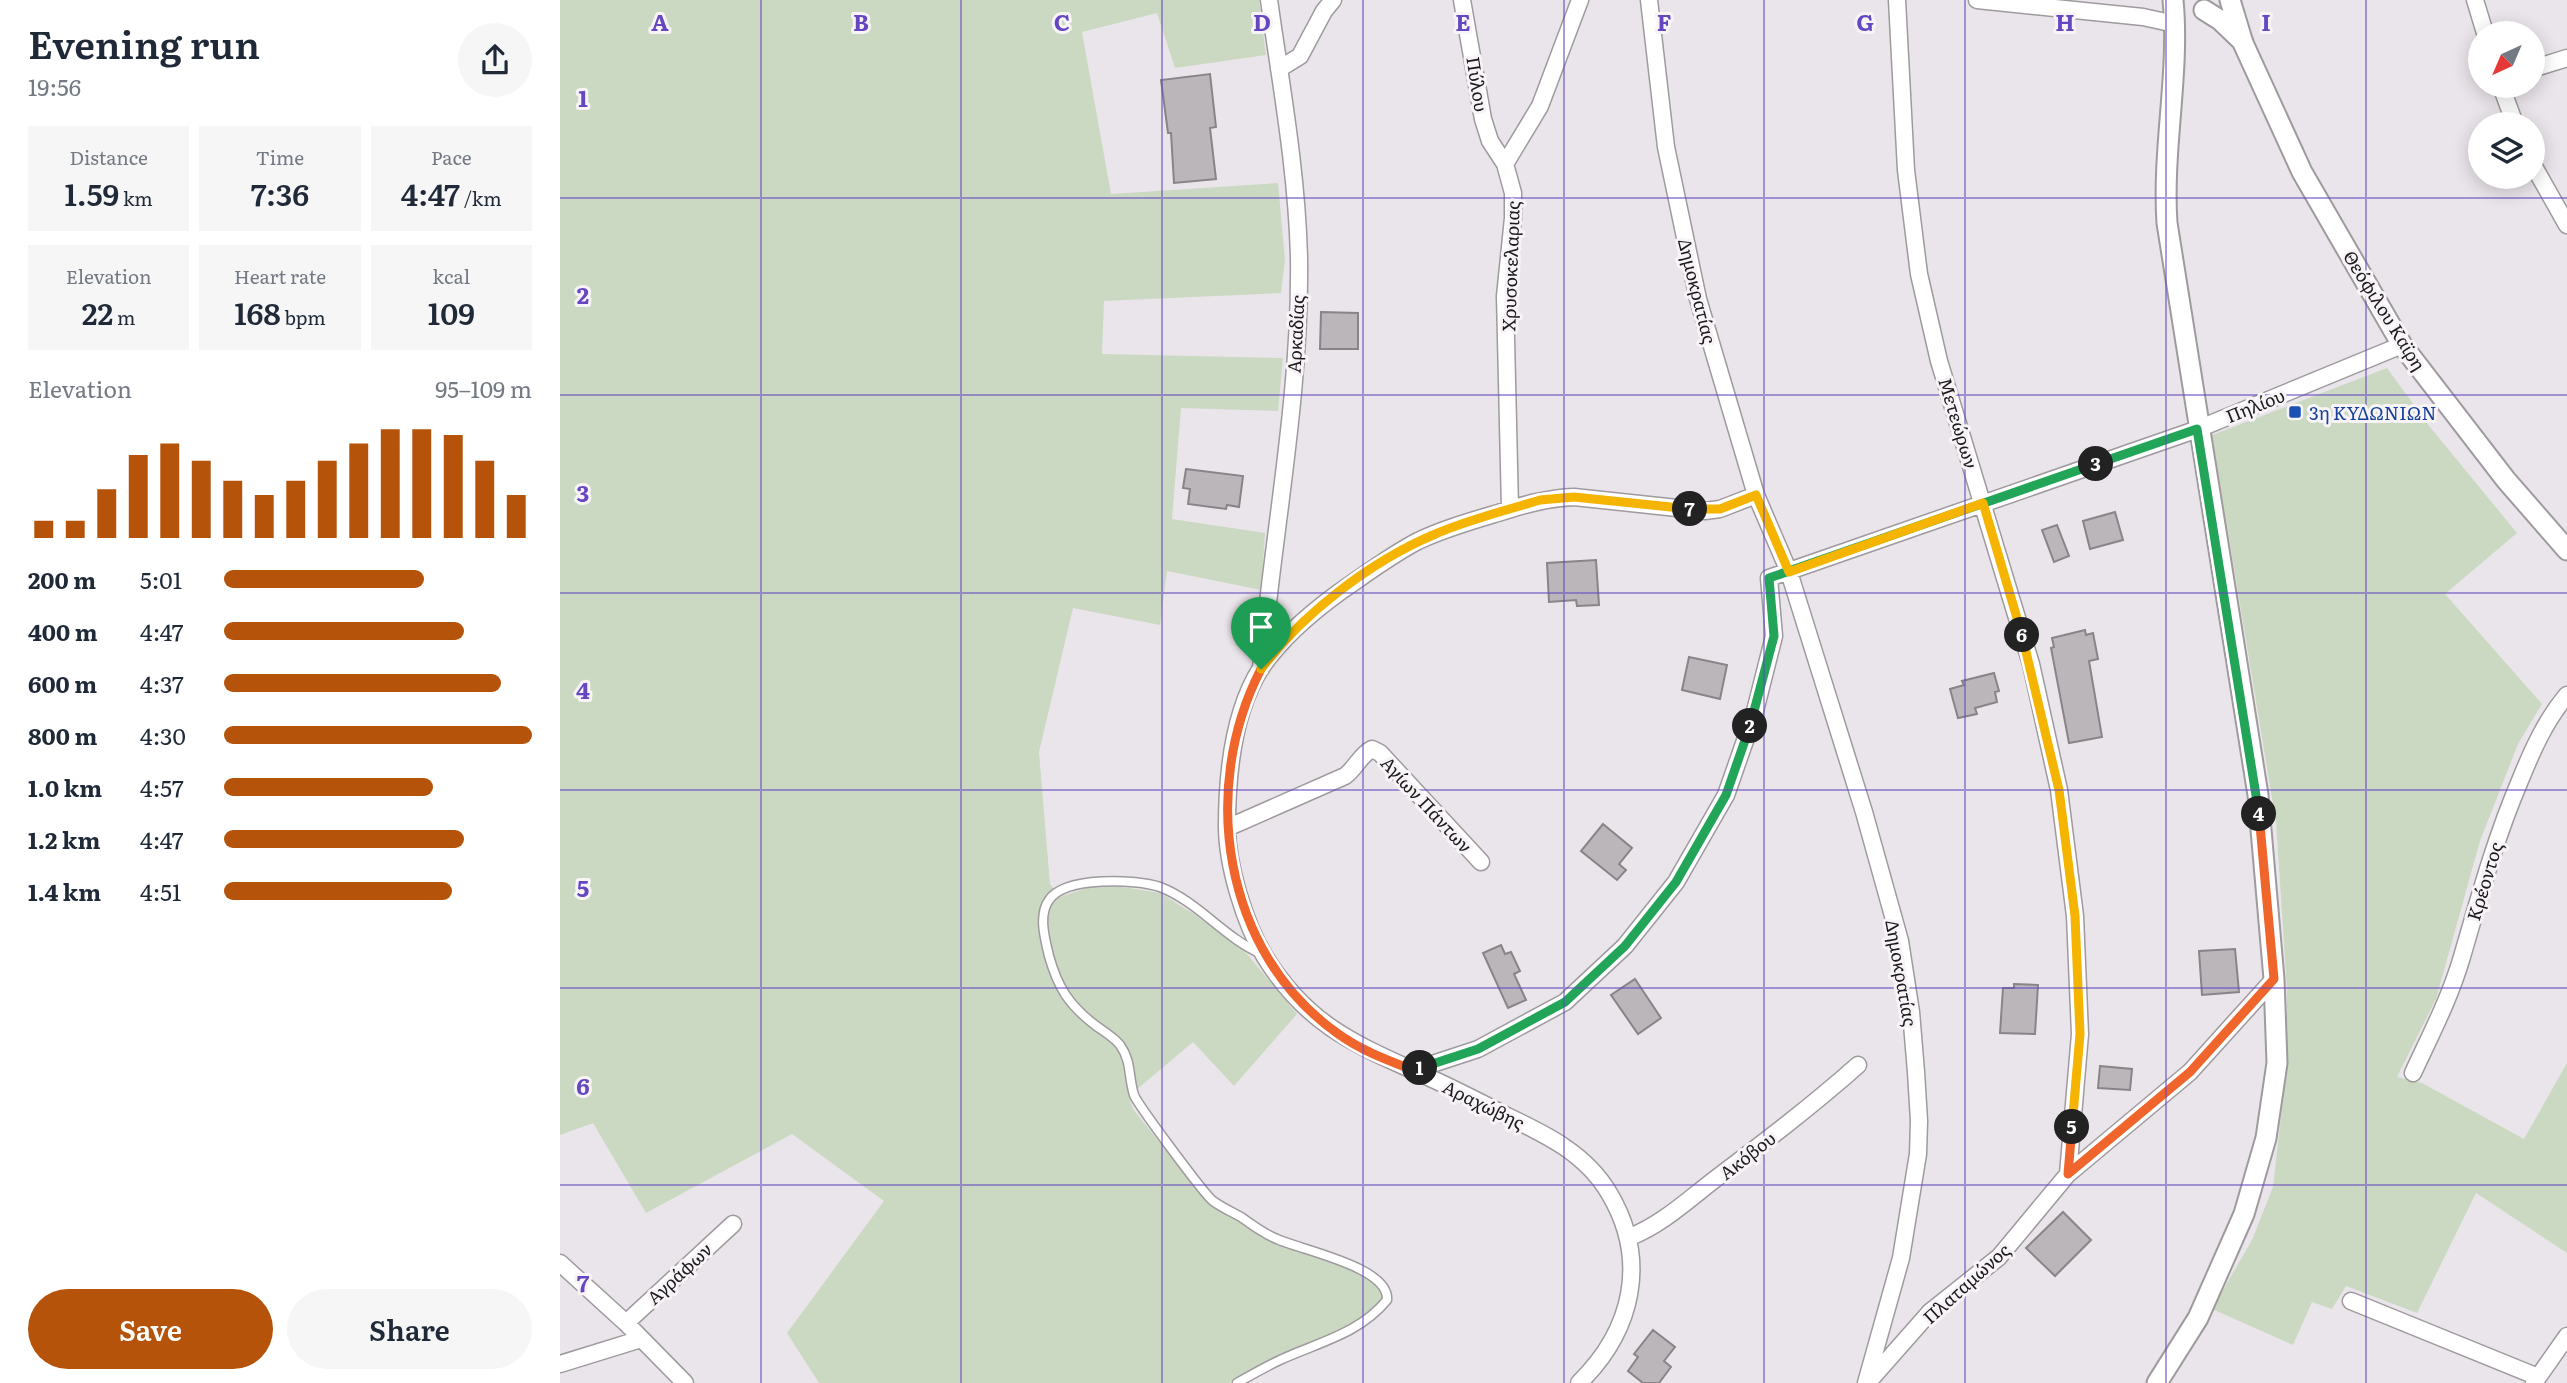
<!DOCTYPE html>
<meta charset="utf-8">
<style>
body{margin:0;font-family:Literata,serif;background:#f6f6f7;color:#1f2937;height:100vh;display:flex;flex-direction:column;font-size:26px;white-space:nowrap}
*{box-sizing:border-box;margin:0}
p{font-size:23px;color:#747a83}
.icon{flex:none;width:38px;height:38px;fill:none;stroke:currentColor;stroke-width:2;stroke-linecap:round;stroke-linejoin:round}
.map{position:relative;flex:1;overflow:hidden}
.sheet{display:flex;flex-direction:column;background:#fff;width:560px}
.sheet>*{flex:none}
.needle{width:46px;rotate:224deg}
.controls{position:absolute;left:1908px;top:21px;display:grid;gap:14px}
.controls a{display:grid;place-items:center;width:77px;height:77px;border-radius:50%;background:#fff;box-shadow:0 4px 18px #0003;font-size:35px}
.pin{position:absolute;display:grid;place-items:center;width:60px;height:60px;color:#fff;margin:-72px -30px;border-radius:50% 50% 50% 0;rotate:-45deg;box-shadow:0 0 7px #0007}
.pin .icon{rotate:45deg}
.km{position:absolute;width:35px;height:35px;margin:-18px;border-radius:50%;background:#222;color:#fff;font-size:19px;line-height:35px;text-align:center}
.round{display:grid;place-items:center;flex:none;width:74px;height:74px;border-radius:37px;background:#f6f6f7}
.head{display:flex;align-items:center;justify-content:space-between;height:119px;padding:0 28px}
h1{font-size:38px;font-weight:600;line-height:52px}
.stats{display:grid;grid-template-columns:repeat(3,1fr);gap:10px;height:119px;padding:7px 28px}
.stats div{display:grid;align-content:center;border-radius:0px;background:#f6f6f7;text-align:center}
.stats b{font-size:30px;font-weight:600}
.stats small{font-size:19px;font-weight:400}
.stats p{font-size:19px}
.chart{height:196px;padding:14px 28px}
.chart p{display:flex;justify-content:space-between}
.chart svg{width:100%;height:126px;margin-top:7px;stroke:#b45309;stroke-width:6}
.action{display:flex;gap:14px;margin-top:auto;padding:14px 28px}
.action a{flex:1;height:80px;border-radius:42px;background:#b45309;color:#fff;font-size:28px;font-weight:600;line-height:80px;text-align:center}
.action a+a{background:#f6f6f7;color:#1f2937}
ul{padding:0 28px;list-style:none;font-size:23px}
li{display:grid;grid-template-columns:112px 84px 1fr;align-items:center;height:52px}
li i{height:18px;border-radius:9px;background:#b45309}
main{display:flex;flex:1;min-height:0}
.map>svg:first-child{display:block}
.green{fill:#cbd9c2}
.building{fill:#bab6ba;stroke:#888488;stroke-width:2}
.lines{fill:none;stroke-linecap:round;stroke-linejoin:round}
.service-casing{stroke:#9e9a9e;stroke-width:11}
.minor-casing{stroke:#9e9a9e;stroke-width:19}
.tertiary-casing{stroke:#9e9a9e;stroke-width:23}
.service{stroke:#fff;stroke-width:8}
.minor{stroke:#fff;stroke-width:16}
.tertiary{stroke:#fff;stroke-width:19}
.split-1-casing{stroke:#fff;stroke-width:14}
.split-2-casing{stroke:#fff;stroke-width:14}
.split-3-casing{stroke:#fff;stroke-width:14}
.split-4-casing{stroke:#fff;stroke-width:14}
.split-5-casing{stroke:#fff;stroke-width:14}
.split-6-casing{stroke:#fff;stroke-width:14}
.split-7-casing{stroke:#fff;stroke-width:14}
.split-8-casing{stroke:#fff;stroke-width:14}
.split-1{stroke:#f0652b;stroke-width:9}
.split-2{stroke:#22a559;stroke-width:9}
.split-3{stroke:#22a559;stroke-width:9}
.split-4{stroke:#22a559;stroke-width:9}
.split-5{stroke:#f0652b;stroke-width:9}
.split-6{stroke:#f5b400;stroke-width:9}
.split-7{stroke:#f5b400;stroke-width:9}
.split-8{stroke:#f5b400;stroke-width:9}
.grid{fill:none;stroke:#6548c1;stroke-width:2;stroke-opacity:0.55}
.transit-dot{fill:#1a4fb4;stroke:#f7f3f7;stroke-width:2.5}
.labels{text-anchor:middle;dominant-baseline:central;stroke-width:6;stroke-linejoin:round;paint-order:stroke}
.street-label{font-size:18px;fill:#1c1b1c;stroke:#f7f3f7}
.transit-label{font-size:18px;fill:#164399;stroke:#f7f3f7;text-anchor:start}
.grid-label{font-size:23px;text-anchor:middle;font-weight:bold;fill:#6548c1;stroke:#f7f3f7;stroke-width:6;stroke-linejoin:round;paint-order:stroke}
</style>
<main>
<section class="sheet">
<div class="head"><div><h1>Evening run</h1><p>19:56</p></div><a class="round"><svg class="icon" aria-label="share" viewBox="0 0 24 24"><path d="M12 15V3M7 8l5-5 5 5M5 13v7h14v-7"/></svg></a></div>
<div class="stats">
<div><p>Distance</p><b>1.59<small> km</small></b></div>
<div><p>Time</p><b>7:36</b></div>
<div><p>Pace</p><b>4:47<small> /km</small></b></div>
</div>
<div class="stats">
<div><p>Elevation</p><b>22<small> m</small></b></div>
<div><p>Heart rate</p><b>168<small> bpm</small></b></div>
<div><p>kcal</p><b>109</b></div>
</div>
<div class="chart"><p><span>Elevation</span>95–109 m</p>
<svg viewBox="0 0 160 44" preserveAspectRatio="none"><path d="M5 44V38M15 44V38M25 44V27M35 44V15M45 44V11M55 44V17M65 44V24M75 44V29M85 44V24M95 44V17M105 44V11M115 44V6M125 44V6M135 44V8M145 44V17M155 44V29"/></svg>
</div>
<ul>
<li><b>200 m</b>5:01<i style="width:65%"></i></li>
<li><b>400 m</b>4:47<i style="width:78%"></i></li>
<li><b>600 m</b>4:37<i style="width:90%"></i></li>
<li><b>800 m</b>4:30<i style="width:100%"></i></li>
<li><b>1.0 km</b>4:57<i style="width:68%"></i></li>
<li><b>1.2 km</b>4:47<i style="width:78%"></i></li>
<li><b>1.4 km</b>4:51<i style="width:74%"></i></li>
</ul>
<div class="action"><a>Save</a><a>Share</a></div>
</section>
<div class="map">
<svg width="2007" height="1383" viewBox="0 0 2007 1383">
<rect width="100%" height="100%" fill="#eae5ea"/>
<path class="green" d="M0 0H699L706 55 615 68 597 13 522 32 551 194 718 183 725 260 721 293 544 301 542 354 723 358 718 411 621 408 612 519 705 533 701 590 607 571 600 625 513 608 479 752 490 884 500 897 530 887 556 886 600 893 634 914 687 954 737 1014 674 1086 633 1042 569 1096 573 1109 648 1203 716 1242 805 1275 817 1283 825 1297 818 1306 787 1329 719 1356 669 1383H259L227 1333 324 1201 232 1134 86 1213 33 1123 0 1135Z
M1827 368 1870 427 1957 533 1885 594 1982 704 1958 744 1920 841 1876 999 1837 1077 1862 1083 1964 1139 2007 1063V1253L1916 1193 1857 1313 1786 1286 1772 1309 1752 1302 1733 1345 1652 1309 1692 1240 1713 1187 1725 1081 1727 989 1716 822 1652 435Z"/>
<path class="building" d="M650 74 656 127 650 128 656 179 614 183 611 133H608L601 80Z
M761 312 798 313V349H760Z
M626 469 683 476 679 507 667 505 666 509 628 504 630 489 623 488Z
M1555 512 1563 540 1530 549 1523 521Z
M1497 525 1509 556 1494 562 1482 530Z
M1036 560 1039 605 1017 606 1016 600 989 602 987 563Z
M1525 630 1526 635 1533 633 1538 659 1529 661 1542 737 1509 743 1491 648 1494 647 1492 638Z
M1129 657 1167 665 1160 699 1122 690Z
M1434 673 1439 691 1435 692 1437 702 1415 708 1417 714 1398 718 1390 689 1404 685 1402 681Z
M1043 824 1072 848 1059 864 1066 870 1057 880 1021 851Z
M941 945 945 954 951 952 960 971 954 974 966 1000 948 1008 923 953Z
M1675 949 1679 992 1642 995 1639 951Z
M1075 979 1101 1018 1078 1034 1051 995Z
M1454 984 1478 985 1475 1034 1440 1033 1443 988H1454Z
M1540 1066 1572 1069 1570 1090 1538 1088Z
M1503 1212 1531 1240 1495 1276 1466 1248Z
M1093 1330 1115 1347 1104 1361 1111 1367 1099 1383H1083L1068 1371 1078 1357 1074 1354Z"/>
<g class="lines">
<g class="service-casing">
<path id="service" d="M677 1383C691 1375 705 1367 720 1360 759 1342 799 1334 827 1300 830 1267 741 1250 717 1239 704 1234 692 1225 681 1217 672 1212 661 1207 653 1201 644 1194 578 1105 574 1095 568 1076 572 1062 560 1045 554 1037 543 1031 535 1025 509 1005 498 988 489 956 485 939 478 915 489 900 505 876 576 879 600 887 639 902 664 938 702 954"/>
</g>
<g class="minor-casing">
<path id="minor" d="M902 0 923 119 930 141 945 164
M1089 0 1106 147 1138 299 1196 495 1229 572 1304 812 1340 941 1351 1012 1356 1072 1359 1121 1358 1154 1341 1258 1306 1383
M1337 0 1346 170 1359 274 1379 361 1471 664 1499 790 1515 916 1520 1034 1508 1174
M1417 0 1583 17 1615 24
M1915 0 1925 33
M719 69 740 56 764 11 773 0
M1972 69 2007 58
M1941 86 1955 124
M1972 163 2007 225
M950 509 945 296 953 218V193L945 164 980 106 1020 0
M701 669C713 532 741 396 739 258 737 172 721 85 709 0
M667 828 785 776C795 769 801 754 812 749L820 753 921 862
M854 1070 918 1049 1005 1002 1065 946 1116 882 1166 795 1194 715 1214 636 1209 578 1638 429 1842 345
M1853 1073C1870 1036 1889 1000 1901 960 1919 899 1934 842 1959 783 1972 751 1985 721 2007 695
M1070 1237C1101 1225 1128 1200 1154 1180 1203 1143 1252 1106 1298 1065
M0 1263 66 1323 125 1383
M1791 1301 1978 1377
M66 1323 173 1224
M0 1364 81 1339
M1310 1380 1370 1312 1439 1257 1508 1174 1630 1072 1714 979
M1019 1383C1073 1330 1089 1260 1049 1193 1026 1154 987 1135 947 1116 918 1101 889 1086 859 1073 792 1043 746 1023 705 957 685 924 667 866 667 826 667 775 673 712 701 668 721 638 752 612 781 591 806 574 831 555 858 541 883 529 911 521 938 513 963 505 987 498 1014 497L1145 511 1160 509 1196 495
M1974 1383 2007 1336"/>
</g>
<g class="tertiary-casing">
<path id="tertiary" d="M1670 0 1683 43 1742 172 1842 345 1946 480 2007 550
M1644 10 1660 20 1683 42
M1597 1383 1638 1318 1684 1214 1706 1138 1717 1063 1714 979 1698 795 1607 223C1602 149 1620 72 1613 0"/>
</g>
<use href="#service" class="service"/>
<use href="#minor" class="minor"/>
<use href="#tertiary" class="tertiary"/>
</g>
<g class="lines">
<g class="split-1-casing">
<path id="split-1" d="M701 669C639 789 663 952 777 1033 800 1050 827 1060 853 1070L860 1068"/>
</g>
<g class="split-2-casing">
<path id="split-2" d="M860 1068 918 1049 1005 1002 1065 946 1116 882 1166 795 1190 726"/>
</g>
<g class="split-3-casing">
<path id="split-3" d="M1190 726 1214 636 1209 578 1536 464"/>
</g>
<g class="split-4-casing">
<path id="split-4" d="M1536 464 1637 429 1699 814"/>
</g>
<g class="split-5-casing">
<path id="split-5" d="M1512 1127 1508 1174 1630 1072 1714 979 1699 814"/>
</g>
<g class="split-6-casing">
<path id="split-6" d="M1462 635 1499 790 1515 916 1520 1034 1512 1127"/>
</g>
<g class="split-7-casing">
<path id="split-7" d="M1130 509H1160L1196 495 1229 572 1423 503 1462 635"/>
</g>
<g class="split-8-casing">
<path id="split-8" d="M701 669C742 614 810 562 873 535 907 520 944 511 980 500L1014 497 1130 509"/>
</g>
<use href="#split-1" class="split-1"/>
<use href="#split-2" class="split-2"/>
<use href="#split-3" class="split-3"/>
<use href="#split-4" class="split-4"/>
<use href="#split-5" class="split-5"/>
<use href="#split-6" class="split-6"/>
<use href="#split-7" class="split-7"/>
<use href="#split-8" class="split-8"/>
</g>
<path class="grid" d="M201 0V1383M401 0V1383M602 0V1383M803 0V1383M1004 0V1383M1204 0V1383M1405 0V1383M1606 0V1383M1806 0V1383M0 198H2007M0 395H2007M0 593H2007M0 790H2007M0 988H2007M0 1185H2007"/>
<rect class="transit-dot" x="1728" y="405" width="14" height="14" rx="3.5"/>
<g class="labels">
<g class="street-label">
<text transform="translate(918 84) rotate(81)">Πύλου</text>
<text transform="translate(950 266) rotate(-88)">Χρυσοκελαριας</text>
<text transform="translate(1138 291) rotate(76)">Δημοκρατίας</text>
<text transform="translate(1825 310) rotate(58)">Θεόφιλου Καϊρη</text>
<text transform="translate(735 334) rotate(-87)">Αρκαδίας</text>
<text transform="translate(1695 405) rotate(-22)">Πηλίου</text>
<text transform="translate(1399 423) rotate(73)">Μετεώρων</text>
<text transform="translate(867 804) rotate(47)">Αγίων Πάντων</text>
<text transform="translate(1924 881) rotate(-73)">Κρέοντος</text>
<text transform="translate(1342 973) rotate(80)">Δημοκρατίας</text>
<text transform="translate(924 1104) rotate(26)">Αραχώβης</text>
<text transform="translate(1187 1155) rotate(-38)">Ακόβου</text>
<text transform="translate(119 1273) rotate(-43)">Αγράφων</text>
<text transform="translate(1406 1283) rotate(-42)">Πλαταμώνος</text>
</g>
<g class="transit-label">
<text x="1749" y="412">3η ΚΥΔΩΝΙΩΝ</text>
</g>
</g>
<g class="grid-label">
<text x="100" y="31">A</text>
<text x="301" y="31">B</text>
<text x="502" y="31">C</text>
<text x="702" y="31">D</text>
<text x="903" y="31">E</text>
<text x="1104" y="31">F</text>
<text x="1305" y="31">G</text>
<text x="1505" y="31">H</text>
<text x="1706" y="31">I</text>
<text x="23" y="107">1</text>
<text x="23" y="304">2</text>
<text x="23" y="502">3</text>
<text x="23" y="699">4</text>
<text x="23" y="897">5</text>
<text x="23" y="1095">6</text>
<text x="23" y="1292">7</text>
</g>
</svg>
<div class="controls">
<a><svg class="needle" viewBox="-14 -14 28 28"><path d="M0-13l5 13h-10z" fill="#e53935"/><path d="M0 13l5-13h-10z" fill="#747a83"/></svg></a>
<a><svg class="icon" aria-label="layers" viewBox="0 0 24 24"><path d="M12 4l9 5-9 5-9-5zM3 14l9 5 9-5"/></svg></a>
</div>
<div class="pin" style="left:701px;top:669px;background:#1e9e55"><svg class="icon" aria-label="arrive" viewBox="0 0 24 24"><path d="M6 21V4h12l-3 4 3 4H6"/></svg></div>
<b class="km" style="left:860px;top:1068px">1</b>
<b class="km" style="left:1190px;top:726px">2</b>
<b class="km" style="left:1536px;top:464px">3</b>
<b class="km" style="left:1699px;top:814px">4</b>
<b class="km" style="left:1512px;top:1127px">5</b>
<b class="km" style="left:1462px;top:635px">6</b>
<b class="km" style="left:1130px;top:509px">7</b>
</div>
</main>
